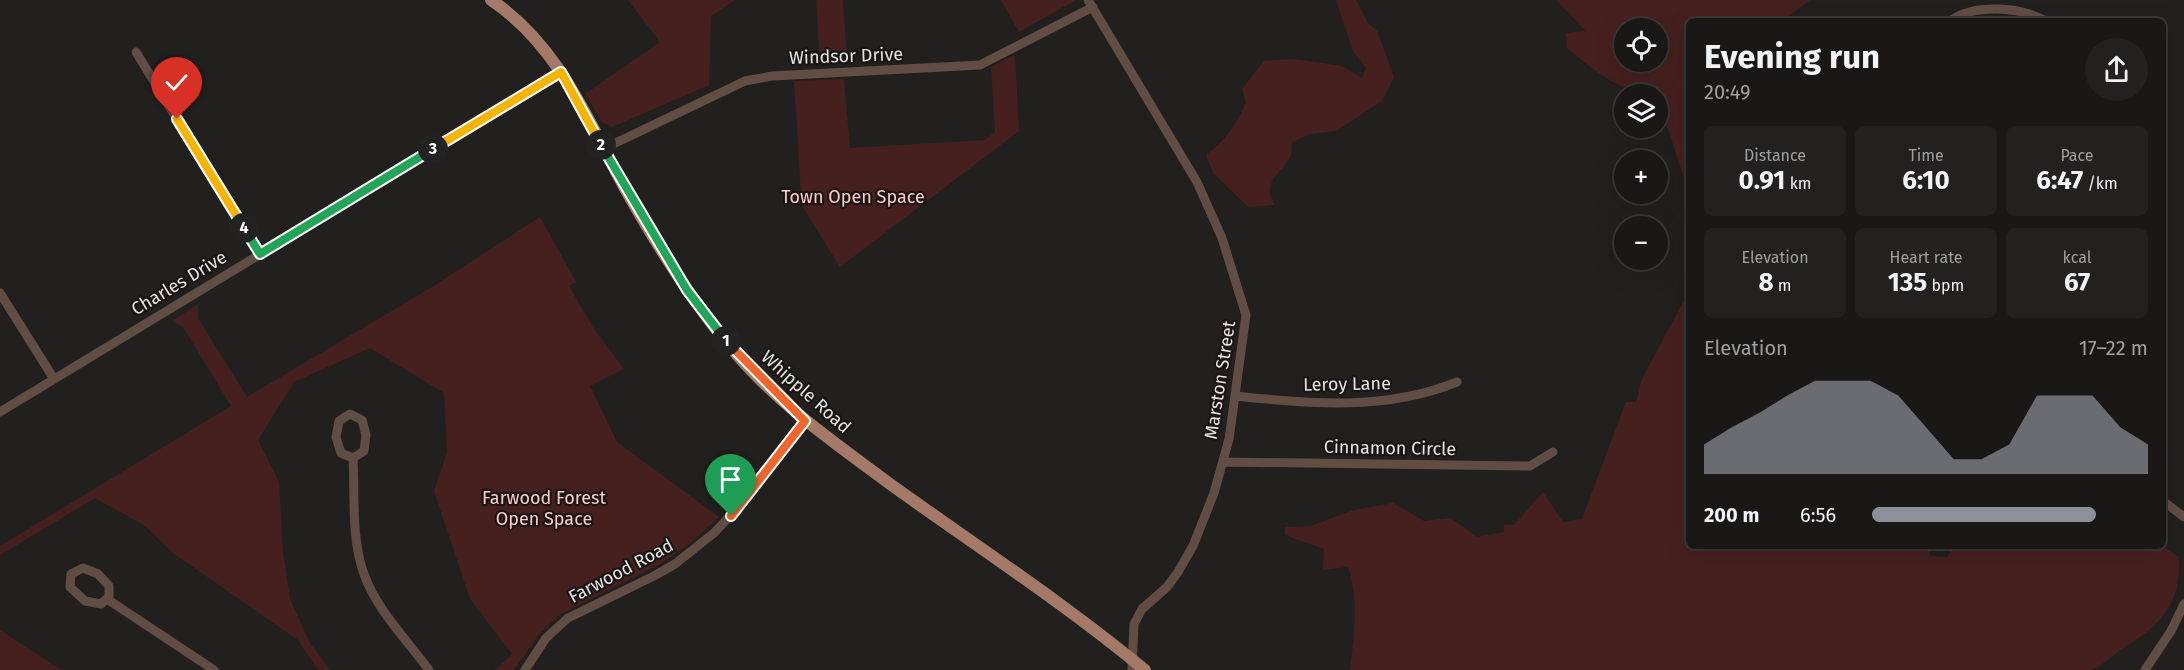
<!DOCTYPE html>
<meta charset="utf-8">
<style>
body{margin:0;font-family:"Fira Sans",sans-serif;background:#23211f;color:#f1f3f6;height:100vh;display:flex;flex-direction:column;font-size:22px;white-space:nowrap}
*{box-sizing:border-box;margin:0}
p{font-size:20px;color:#9fa0a1}
.icon{flex:none;width:33px;height:33px;fill:none;stroke:currentColor;stroke-width:2;stroke-linecap:round;stroke-linejoin:round}
.map{position:relative;flex:1;overflow:hidden}
.panel{position:absolute;left:1686px;top:18px;width:480px;height:531px;display:flex;flex-direction:column;background:#1a1816;border-radius:9px;box-shadow:0 6px 24px #0002,0 0 0 2px #383735}
.panel>*{flex:none}
.controls{position:absolute;left:1614px;top:18px;display:grid;gap:12px}
.controls a{display:grid;place-items:center;width:54px;height:54px;border-radius:50%;background:#1a1816;box-shadow:0 6px 24px #0002,0 0 0 2px #383735;font-size:30px}
.pin{position:absolute;display:grid;place-items:center;width:51px;height:51px;color:#fff;margin:-62px -26px;border-radius:50% 50% 50% 0;rotate:-45deg;box-shadow:0 0 6px #0007}
.pin .icon{rotate:45deg}
.km{position:absolute;width:30px;height:30px;margin:-15px;border-radius:50%;background:#222;color:#fff;font-size:16px;line-height:30px;text-align:center}
.round{display:grid;place-items:center;flex:none;width:63px;height:63px;border-radius:32px;background:#23211f}
.summary{display:flex;align-items:center;justify-content:space-between;height:102px;padding:0 18px}
h1{font-size:33px;font-weight:700;line-height:45px}
.figures{display:grid;grid-template-columns:repeat(3,1fr);gap:9px;height:102px;padding:6px 18px}
.figures div{display:grid;align-content:center;border-radius:9px;background:#23211f;text-align:center}
.figures b{font-size:26px;font-weight:700}
.figures small{font-size:16px;font-weight:400}
.figures p{font-size:16px}
.chart{height:168px;padding:12px 18px}
.chart p{display:flex;justify-content:space-between}
.chart svg{width:100%;height:108px;margin-top:6px;fill:#8c9099;opacity:.7}
ul{padding:0 18px;list-style:none;font-size:20px}
li{display:grid;grid-template-columns:96px 72px 1fr;align-items:center;height:45px}
li i{height:15px;border-radius:8px;background:#8c9099}
.map>svg:first-child{display:block}
.green{fill:#46201f;fill-rule:evenodd}
.lines{fill:none;stroke-linecap:round;stroke-linejoin:round}
.minor{stroke:#624d45;stroke-width:9}
.major{stroke:#a47968;stroke-width:12}
.split-1-casing{stroke:#fff;stroke-width:12}
.split-2-casing{stroke:#fff;stroke-width:12}
.split-3-casing{stroke:#fff;stroke-width:12}
.split-4-casing{stroke:#fff;stroke-width:12}
.split-5-casing{stroke:#fff;stroke-width:12}
.split-1{stroke:#f0652b;stroke-width:8}
.split-2{stroke:#22a559;stroke-width:8}
.split-3{stroke:#f5b400;stroke-width:8}
.split-4{stroke:#22a559;stroke-width:8}
.split-5{stroke:#f5b400;stroke-width:8}
.labels{text-anchor:middle;dominant-baseline:central;stroke-width:4.5;stroke-linejoin:round;paint-order:stroke}
.street-label{font-size:18px;fill:#e6e4e3;stroke:#191615}
.park-label{font-size:18px;fill:#ffcac7;stroke:#191615}
</style>
<div class="map">
<svg width="2184" height="670" viewBox="0 0 2184 670">
<rect width="100%" height="100%" fill="#22201e"/>
<path class="green" d="M628 0H735L711 16 709 85 612 127 602 122 585 94 660 42Z
M816 0H843L847 61 820 62Z
M1001 0H1076L1019 32Z
M1336 0H1356L1368 23 1377 31 1394 77 1382 101 1336 131 1310 134 1292 142C1292 146 1292 154 1290 157 1281 174 1260 183 1275 205L1248 207 1213 173 1206 155C1226 140 1237 124 1246 102L1242 89 1264 61 1294 59 1342 66 1362 78 1366 68 1353 51Z
M1556 0H1810L1782 21H1689V193L1663 114 1658 108V94C1620 94 1594 70 1567 48L1566 33 1586 31ZM1658 28V62H1624V28Z
M1015 55 1019 131 840 267 796 196 801 193 794 81 844 79 850 148 985 140 995 132 991 67Z
M540 217 576 282 569 286 594 329 624 369 590 386 617 442 719 517 689 544 660 564 561 614 540 633 514 670H495L512 654 470 599 434 491 447 452 444 393 370 348 294 382 258 440 279 482 283 552 290 599 310 643 330 670H318L298 640 173 553 145 526 95 498 0 555V546L231 406 183 327 172 321 198 304V318L247 397 432 287Z
M1689 291V546H1929L1930 556 1947 557 1952 549 1960 546 2165 548 2179 557C2181 606 2160 625 2122 649 2111 656 2105 664 2092 670H1350C1354 638 1359 597 1348 567L1323 570 1324 549 1285 535V527L1311 526 1354 510 1393 503 1424 521 1451 518 1477 537 1504 532V525H1514L1543 492 1563 522 1582 519 1626 402H1636L1642 379Z
M0 630 61 670H0Z"/>
<g class="lines">
<path class="minor" d="M1088 0 1197 182 1222 238 1246 315 1229 439 1214 493 1193 546 1178 572 1167 587 1142 609 1134 624 1132 670
M1950 21C1975 3 2020 7 2046 21
M136 52 259 254
M603 149 745 81 772 76 980 65 1093 7
M0 293 54 379
M1235 396C1310 404 1386 411 1457 382
M0 412 561 72
M350 414 362 420 366 435 364 451 353 458 341 453 336 437 339 421Z
M353 458C355 495 351 539 364 574 376 609 407 640 429 670
M1223 462 1530 466 1553 452
M2163 501 2184 517
M83 568 98 574 109 586V597L101 604 85 601 70 587 71 574Z
M107 599 214 670
M525 670 546 638 568 618 654 576 675 564 714 533 747 498 805 421
M2145 670 2171 631 2184 604"/>
<path class="major" d="M491 0C559 45 589 123 627 192 658 247 693 303 734 351 778 404 835 443 890 484 975 545 1064 603 1145 670"/>
</g>
<g class="lines">
<g class="split-1-casing">
<path id="split-1" d="M726 341 805 421 731 516"/>
</g>
<g class="split-2-casing">
<path id="split-2" d="M601 145 687 290 726 341"/>
</g>
<g class="split-3-casing">
<path id="split-3" d="M433 149 561 72 601 145"/>
</g>
<g class="split-4-casing">
<path id="split-4" d="M244 228 260 254 433 149"/>
</g>
<g class="split-5-casing">
<path id="split-5" d="M177 119 244 228"/>
</g>
<use href="#split-1" class="split-1"/>
<use href="#split-2" class="split-2"/>
<use href="#split-3" class="split-3"/>
<use href="#split-4" class="split-4"/>
<use href="#split-5" class="split-5"/>
</g>
<g class="labels">
<g class="street-label">
<text transform="translate(846 56) rotate(-2)">Windsor Drive</text>
<text transform="translate(179 283) rotate(-31)">Charles Drive</text>
<text transform="translate(1220 380) rotate(-81)">Marston Street</text>
<text transform="translate(1347 384) rotate(-1)">Leroy Lane</text>
<text transform="translate(806 392) rotate(42)">Whipple Road</text>
<text transform="translate(1390 448) rotate(1)">Cinnamon Circle</text>
<text transform="translate(621 571) rotate(-28)">Farwood Road</text>
</g>
<g class="park-label">
<text x="853" y="197">Town Open Space</text>
<text x="544" y="498">Farwood Forest<tspan x="544" dy="21">Open Space</tspan></text>
</g>
</g>
</svg>
<div class="controls">
<a><svg class="icon" aria-label="locate" viewBox="0 0 24 24"><circle cx="12" cy="12" r="6"/><path d="M12 2v4M12 18v4M2 12h4M18 12h4"/></svg></a>
<a><svg class="icon" aria-label="layers" viewBox="0 0 24 24"><path d="M12 4l9 5-9 5-9-5zM3 14l9 5 9-5"/></svg></a>
<a>+</a>
<a>−</a>
</div>
<div class="pin" style="left:731px;top:516px;background:#1e9e55"><svg class="icon" aria-label="arrive" viewBox="0 0 24 24"><path d="M6 21V4h12l-3 4 3 4H6"/></svg></div>
<div class="pin" style="left:177px;top:119px;background:#d93025"><svg class="icon" aria-label="check" viewBox="0 0 24 24"><path d="M5 12l5 5 9-10"/></svg></div>
<b class="km" style="left:726px;top:341px">1</b>
<b class="km" style="left:601px;top:145px">2</b>
<b class="km" style="left:433px;top:149px">3</b>
<b class="km" style="left:244px;top:228px">4</b>
<section class="panel">
<div class="summary"><div><h1>Evening run</h1><p>20:49</p></div><a class="round"><svg class="icon" aria-label="share" viewBox="0 0 24 24"><path d="M12 15V3M7 8l5-5 5 5M5 13v7h14v-7"/></svg></a></div>
<div class="figures">
<div><p>Distance</p><b>0.91<small> km</small></b></div>
<div><p>Time</p><b>6:10</b></div>
<div><p>Pace</p><b>6:47<small> /km</small></b></div>
</div>
<div class="figures">
<div><p>Elevation</p><b>8<small> m</small></b></div>
<div><p>Heart rate</p><b>135<small> bpm</small></b></div>
<div><p>kcal</p><b>67</b></div>
</div>
<div class="chart"><p><span>Elevation</span>17–22 m</p>
<svg viewBox="0 0 160 44" preserveAspectRatio="none"><path d="M0 44V32L10 25L20 19L30 12L40 6L50 6L60 6L70 12L80 25L90 38L100 38L110 32L120 12L130 12L140 12L150 25L160 32V44z"/></svg>
</div>
<ul>
<li><b>200 m</b>6:56<i style="width:81%"></i></li>
</ul>
</section>
</div>
